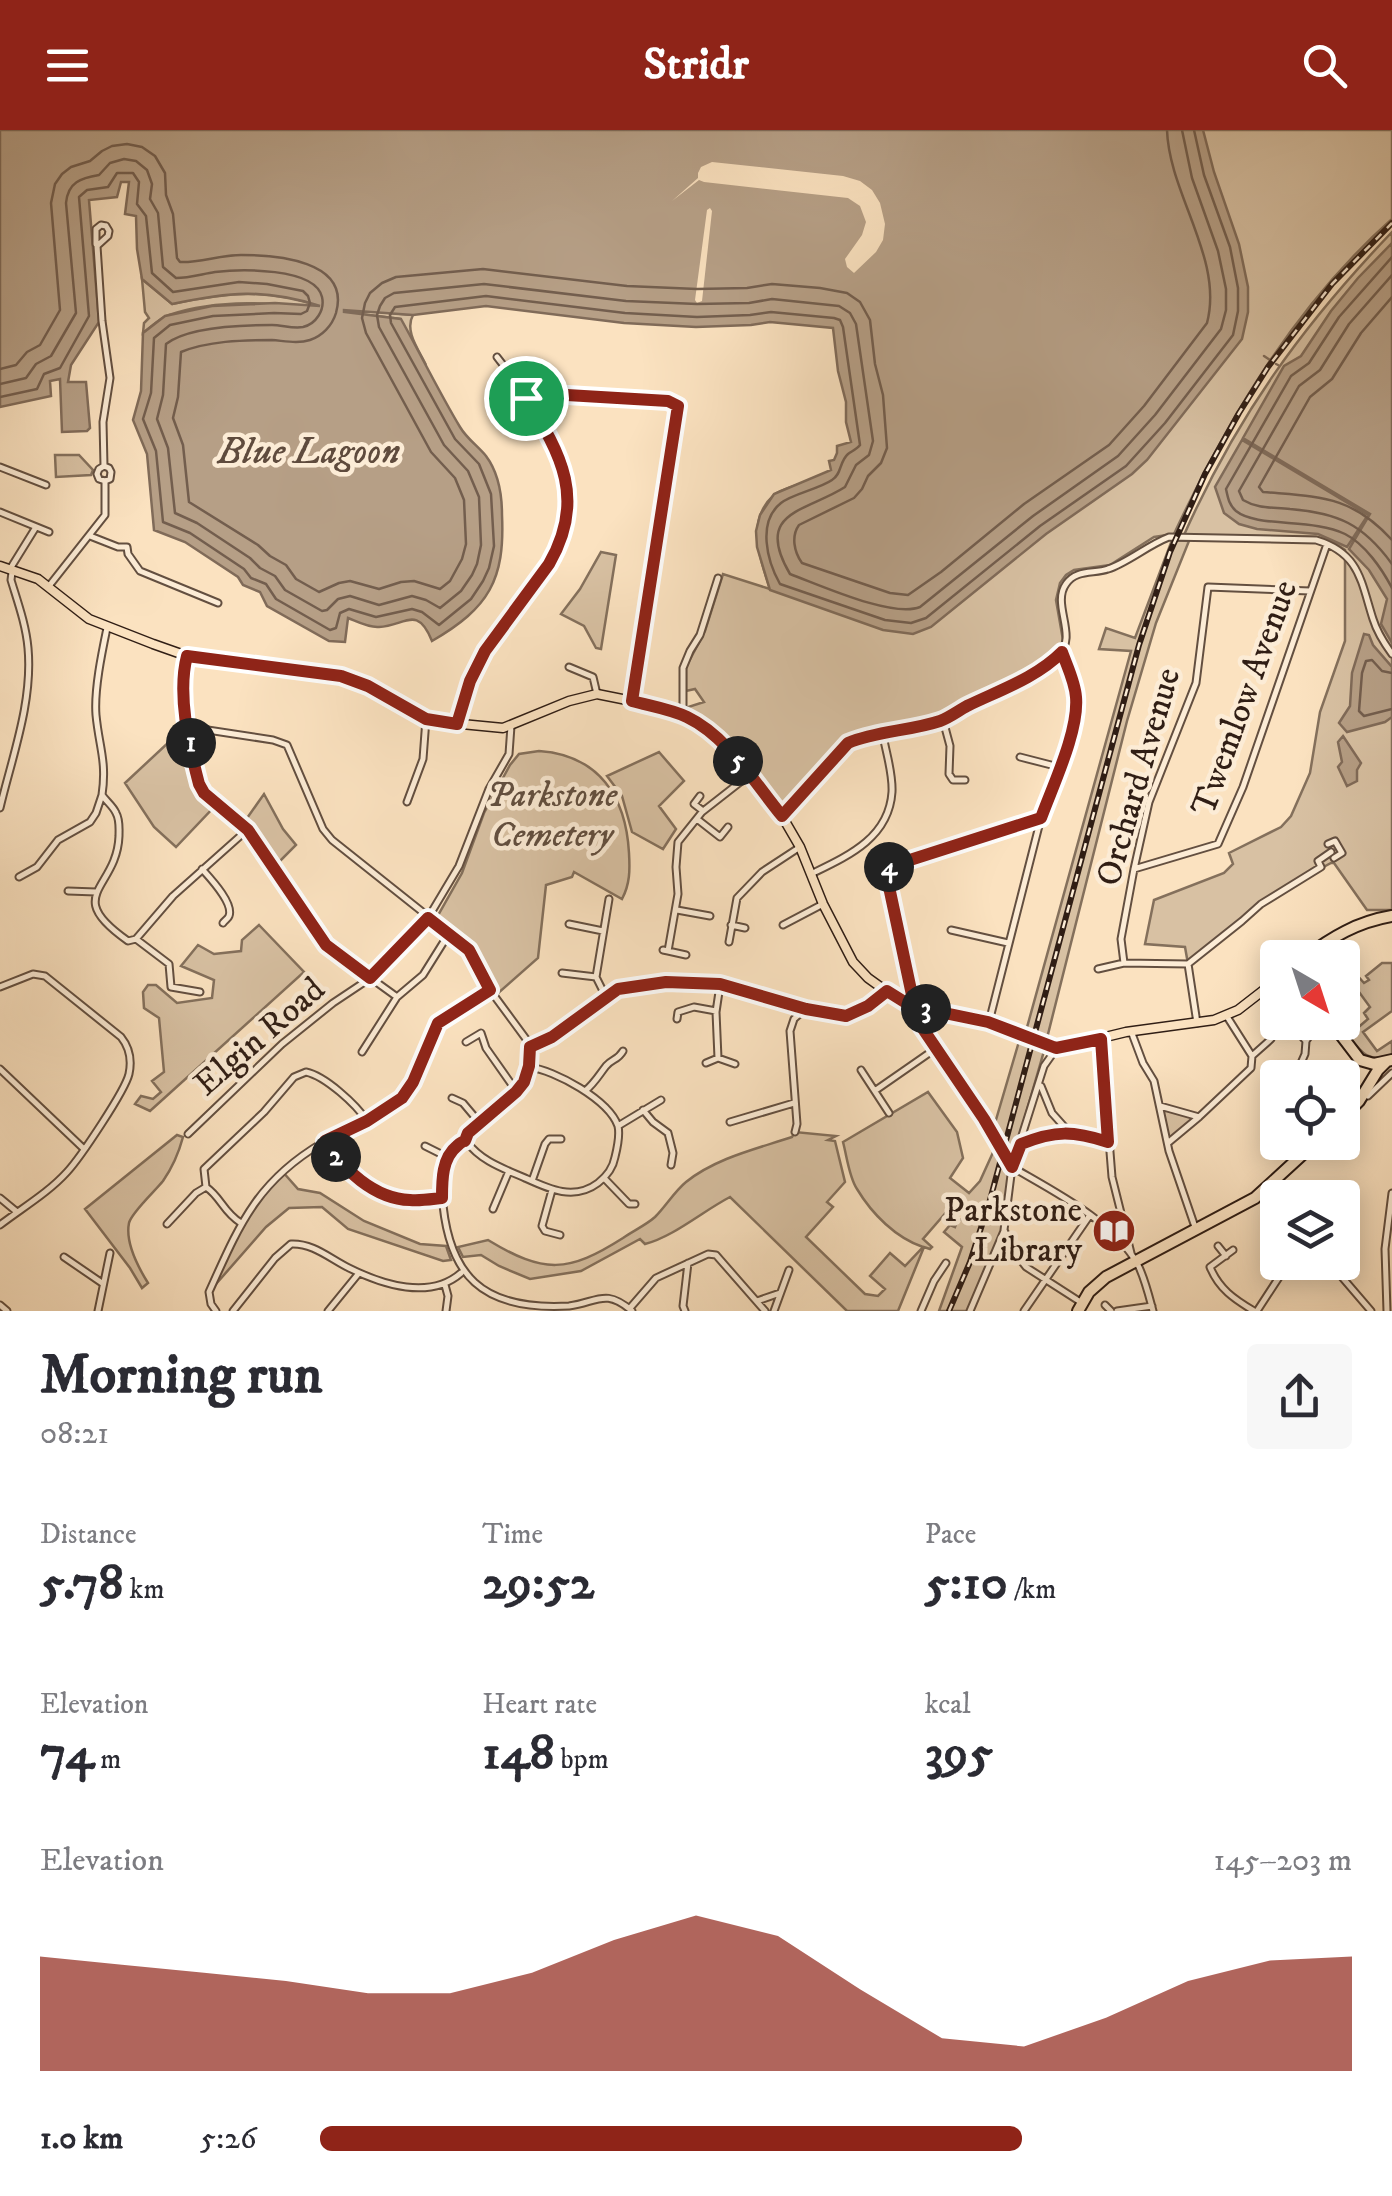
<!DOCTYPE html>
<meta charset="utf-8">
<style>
body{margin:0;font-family:"IM FELL DW Pica",serif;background:#f7f7f7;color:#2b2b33;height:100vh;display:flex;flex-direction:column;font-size:38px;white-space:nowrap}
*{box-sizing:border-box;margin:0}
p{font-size:32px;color:#7c7c81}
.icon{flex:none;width:55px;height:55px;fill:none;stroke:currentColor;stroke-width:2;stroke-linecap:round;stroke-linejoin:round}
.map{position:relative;height:1181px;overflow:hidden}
.sheet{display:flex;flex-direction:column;background:#fff;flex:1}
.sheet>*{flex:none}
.needle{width:65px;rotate:141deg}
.controls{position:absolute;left:1260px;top:810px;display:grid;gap:20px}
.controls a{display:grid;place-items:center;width:100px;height:100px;border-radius:10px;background:#fff;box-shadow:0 5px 25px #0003;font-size:50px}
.pin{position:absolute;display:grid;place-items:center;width:85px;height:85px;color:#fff;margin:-42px;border:5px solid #fff;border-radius:50%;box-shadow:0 2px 10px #0007}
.km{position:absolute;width:50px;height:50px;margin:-25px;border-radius:50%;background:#222;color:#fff;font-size:28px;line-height:50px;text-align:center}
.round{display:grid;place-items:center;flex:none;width:105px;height:105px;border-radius:10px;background:#f7f7f7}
.overview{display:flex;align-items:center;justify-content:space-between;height:170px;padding:0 40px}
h1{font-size:55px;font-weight:700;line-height:75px}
.stats{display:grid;grid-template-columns:repeat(3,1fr);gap:15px;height:170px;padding:10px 40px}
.stats div{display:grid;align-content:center}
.stats b{font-size:50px;font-weight:700}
.stats small{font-size:28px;font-weight:400}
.stats p{font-size:28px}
.chart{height:280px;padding:20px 40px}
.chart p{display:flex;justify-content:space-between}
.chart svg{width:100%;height:180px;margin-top:10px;fill:#8f2418;opacity:.7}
ul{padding:0 40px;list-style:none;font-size:32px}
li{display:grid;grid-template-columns:160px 120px 1fr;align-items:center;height:75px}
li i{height:25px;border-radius:12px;background:#8f2418}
header{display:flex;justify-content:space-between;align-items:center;height:130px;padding:0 40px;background:#8f2418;color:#fff;font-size:45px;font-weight:700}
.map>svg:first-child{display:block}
.green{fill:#d8c1a3;stroke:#84705c;stroke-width:2.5}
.water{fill:#b69f86;stroke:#806b59;stroke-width:2.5}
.pier{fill:#fbe2c0}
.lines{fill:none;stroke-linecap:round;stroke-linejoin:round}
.shore{stroke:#735e4e;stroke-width:2.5}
.stream{stroke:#806b59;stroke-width:2.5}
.minor-casing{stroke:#634f40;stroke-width:9}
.major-casing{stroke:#301e15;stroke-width:11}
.highway-casing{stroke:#301e15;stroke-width:14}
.minor{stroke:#fcecd6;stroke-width:5}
.major{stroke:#fbe2c0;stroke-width:8}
.highway{stroke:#fbe2c0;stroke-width:10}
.rail-casing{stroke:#301e15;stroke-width:6}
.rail{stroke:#fcecd6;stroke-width:2.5;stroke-dasharray:8;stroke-linecap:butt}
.route-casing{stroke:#fff;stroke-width:20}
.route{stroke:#8f2418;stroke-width:12}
.labels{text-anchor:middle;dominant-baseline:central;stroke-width:9;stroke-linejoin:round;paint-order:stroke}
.street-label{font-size:35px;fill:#301e15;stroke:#fcecd6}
.park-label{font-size:35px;font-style:italic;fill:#624f40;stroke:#fcecd6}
.poi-label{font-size:35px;fill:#301e15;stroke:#fcecd6;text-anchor:end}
.water-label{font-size:38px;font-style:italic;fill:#5f4b3d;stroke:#fcecd6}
</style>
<header><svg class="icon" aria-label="menu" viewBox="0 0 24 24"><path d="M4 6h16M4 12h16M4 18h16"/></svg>Stridr<svg class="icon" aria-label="search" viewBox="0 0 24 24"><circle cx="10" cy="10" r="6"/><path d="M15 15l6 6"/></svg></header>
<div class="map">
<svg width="1392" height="1181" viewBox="0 0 1392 1181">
<rect width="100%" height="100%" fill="#fbe2c0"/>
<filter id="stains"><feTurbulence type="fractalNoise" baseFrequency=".002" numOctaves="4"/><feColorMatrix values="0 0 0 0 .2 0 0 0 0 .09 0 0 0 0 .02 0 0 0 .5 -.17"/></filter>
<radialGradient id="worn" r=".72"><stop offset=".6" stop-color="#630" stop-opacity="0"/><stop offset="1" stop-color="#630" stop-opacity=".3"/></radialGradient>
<path class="green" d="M1115 0H1392V89C1295 175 1229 287 1174 404L1154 407 1110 435 1074 440 1066 445 1060 453 1056 470 1063 510 1058 522 1060 525 1033 545 943 590 848 613 782 686 721 613 690 589 688 577 704 572 695 559 686 561V537L705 501 723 444 770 459C760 429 745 391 774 365 781 359 796 356 805 352L810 374Z
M1392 102V780H1367L1334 733H1331L1279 761 1188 834 1185 817 1145 814 1154 770 1224 743 1233 734 1229 723 1281 697 1291 686 1310 643 1320 582 1345 511V420L1333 412 1318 407 1184 405C1237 286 1302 196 1392 102Z
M142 149 172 174C234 161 265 159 327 178 275 173 219 168 169 185 160 188 151 197 143 203L144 193 149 188 145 182Z
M344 179 413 185C404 201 419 220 426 235L400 189 344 182Z
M55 325H79L93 340 91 345 56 347Z
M1172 410 1189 411 1156 493 1127 591 1046 912 1026 901 1131 521 1099 519 1106 498 1135 508Z
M601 422 616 425 601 519 596 518 584 496 561 484 580 459Z
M184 598 197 660 214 677 176 717 154 697 125 653Z
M539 621C599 625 626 667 629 723 630 740 630 754 622 769L574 742 572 747 546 755 538 828 496 865 467 812 436 789 462 743 484 683 510 635 519 624Z
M659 622 684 651 659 676 676 699 663 719 632 702 622 666 607 646Z
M264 664 283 699 296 715 277 734 245 691Z
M259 795 304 842 150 981 135 974 141 966 153 969 161 962 152 951 164 942 159 888 144 878 143 862 148 855H156L177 873 212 868 214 850 181 836 198 815 214 824 241 821 242 810Z
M1382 833H1392V881L1363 902 1377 921 1392 911V926C1364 933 1360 920 1344 900L1349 896 1354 901 1368 889 1364 883 1370 877 1351 851 1343 857V853L1355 843 1364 853 1369 850 1366 846Z
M1020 908 1044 921 1018 1011 1012 1025H1009L993 1000Z
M928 962 957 1002 963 1028 950 1048 969 1063 980 1051 995 1018 1011 1042 1004 1100 970 1181H939L962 1117 944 1102 950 1095 955 1097 958 1089 962 1090 967 1080 958 1076 953 1081 949 1079 923 1109 932 1117 930 1119 924 1117 898 1181H847L730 1067C703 1081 673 1107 645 1114L640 1109 581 1141 530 1149 499 1136 481 1125 463 1127 458 1117 488 1110C544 1144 568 1143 623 1108 633 1101 646 1095 655 1087 666 1076 674 1062 686 1052 716 1028 756 1019 792 1007L795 1002 836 1006 828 1010 835 1011 845 1052 827 1072 833 1077 806 1107 865 1164 878 1166 885 1159 870 1146 890 1123 905 1136 923 1117C896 1108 872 1084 857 1059 849 1047 847 1027 843 1012Z
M1160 976 1199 987 1168 1012Z
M177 1005 183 1007C179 1022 172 1038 163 1051 155 1061 131 1083 129 1093 125 1113 138 1137 148 1153L142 1158 130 1138 85 1079Z
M282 1041 298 1059 320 1063 364 1091 420 1114 446 1116 451 1130 443 1131 348 1099 322 1077 289 1078 266 1097 209 1162 247 1081Z"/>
<path class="water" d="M0 0H1203L1214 42 1239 114 1248 157V182L1242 209 1147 330 1132 344 1046 404 931 497 913 504 883 500 770 460 757 417 756 401 760 385 774 364 831 340 829 331 834 330 837 323V316L851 312 846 292V272L838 241 833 198 770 192 751 195 696 197 624 193 486 176 413 185 344 180V182L401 189C421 225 439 262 460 297 467 309 478 316 486 326 498 342 502 365 502 385 505 450 489 478 432 511 417 474 405 496 379 497 369 498 358 492 348 488L345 512 329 511 267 476 260 462 243 455 238 447 185 412 154 400 147 324 133 290 141 261 143 203 165 186 212 176 275 173 320 176C264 158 228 162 172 174L142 149 137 119 136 86 125 84 129 52H121L117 67 89 70 99 192 71 235 68 252H86L90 298 87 301 62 302 60 249 50 251 51 266 0 277Z
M1392 113V513L1381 494 1387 469 1369 440 1349 419 1370 384 1243 308 1284 236 1301 226 1331 181 1358 148Z
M1242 310 1368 385 1347 417 1318 404 1257 399 1239 394 1224 383 1215 357Z
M1364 504 1369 505 1373 515 1392 537V587L1385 592 1347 602 1339 593 1350 576 1352 543Z
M1343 606 1361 633 1357 640V651L1347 656 1338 637 1342 632 1338 612Z"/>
<path class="pier" d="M712 32 843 46 860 51 872 60 880 73 885 94 883 110 876 122 854 143 847 137 845 129 862 105 866 92 860 76 848 68 704 52 699 50 672 71 698 48V43L701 37Z
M710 78 712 81 702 171 697 173 695 170 707 80Z"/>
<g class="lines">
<path class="shore" d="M1392 127 1339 187 1309 233 1291 246 1226 359C1228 368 1229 375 1236 381 1257 398 1313 388 1345 404 1365 414 1382 439 1392 458
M1392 145 1349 194 1320 240 1299 256 1239 361 1243 370C1258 379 1273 377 1290 379 1338 383 1363 394 1392 434
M1392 167 1361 203 1332 249 1310 267 1259 357 1263 362C1320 367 1351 365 1392 410
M0 239 16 235 27 222 40 215 60 180 51 73 55 54 62 44 71 37 90 31 102 21 112 16 127 14 142 17 155 26 165 43 166 65 173 84 177 128 180 132C199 133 220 125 241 125 275 125 351 130 336 183 332 196 322 206 310 210 298 214 285 211 272 210 242 210 208 211 181 222L178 267 173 288 183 315 189 372 258 415 270 426 286 435 296 449 319 462 339 453 350 451 379 459 401 452 414 451 440 459 450 451 462 429 466 414 464 370 455 348 431 322 366 203 362 188 365 173 370 163 382 153 396 147 483 139 627 156 697 159 747 158 772 154 820 158 847 163 860 172 870 190 875 234 883 265 887 318 881 333 868 346 862 359 854 368 799 395C791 406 794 422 802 433L890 463 908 465 941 442 1024 374 1109 315 1144 276 1207 193C1224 129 1169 64 1167 0
M0 254 26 248 36 234 51 226 76 183 66 73C68 52 81 48 99 45L110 33 124 29 136 31 147 40 152 54 150 69 158 83 163 137 176 148C189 148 202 144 215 142 239 139 315 137 322 167 325 180 316 194 303 197 293 199 282 195 272 195 243 195 189 196 166 214L163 265 157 289 168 318 175 383 197 393 250 428 260 438 275 446 285 460 322 481 327 480 338 469 350 466 379 475 412 466 426 470 440 478 461 461 472 445 477 434 481 415 479 367 468 341 444 315 379 197 377 185 380 176 385 168 394 163 484 154 626 171 697 174 749 173 772 169 839 176 850 183 856 194 873 311 869 325 856 335 845 357C806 382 753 381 790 444 820 455 892 488 920 477L1033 386 1118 326 1155 285 1221 199 1226 180V159L1218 121 1192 48 1182 0
M0 267 37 259 44 244 60 238 89 186 79 67 87 60 108 57 117 43H133L139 52 137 74 146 86 152 143 173 162 239 152 267 154 303 161 308 166 310 173 307 181 301 184 274 183 213 186 170 195 154 208 151 263 143 289 156 321 163 392 190 403 244 439 251 448 266 454 276 469 330 500 336 498 340 483 349 479 376 487 412 479 422 482 439 495 471 469 483 451 489 438 494 416 491 364 479 334 455 309 391 193 390 185 395 177 486 166 625 183 697 187 750 185 771 182 834 188 840 190 843 197 860 315C857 319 852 321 848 324 839 332 842 344 832 350 819 359 792 364 781 373 757 392 767 431 780 454L885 490 911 493 926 488 1040 396 1126 336 1165 293 1233 205 1238 181V158L1230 117 1204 45 1194 0
M1392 543 1382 541 1372 530 1366 531 1362 543 1359 581 1364 586 1392 579"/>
<path class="stream" d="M1264 226 1270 230
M1276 234 1278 235"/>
<g class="minor-casing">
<path id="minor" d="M96 114V99L101 95 106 96
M526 268 540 263H550L668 271 678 276 632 571
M104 336 103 292 110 248 102 191 97 116 108 106 109 101 106 96
M0 337 46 355
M0 382 49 402
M90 406 118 417H127L128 424 140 441 218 473
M10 439 36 397
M49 456 105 385V351L110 349 111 342 109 338 104 336 99 339 97 344 99 349 105 351
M107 498C102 522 94 560 96 585 99 617 107 631 102 665 106 671 113 676 116 683 120 690 119 698 119 706 117 760 61 764 128 811L136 809 169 834 171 857 200 862
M187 526C176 566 190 610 198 650L201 659 247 700 325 815 397 867
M569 537 593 547 597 564
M683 585V538L690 521 700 505 718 448
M943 590 950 616 949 644 953 650H965
M457 594C464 567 473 540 489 516 501 496 517 479 531 461 543 445 556 427 562 408 586 342 535 276 497 227
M188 597 273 610 287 615 323 699 332 710 469 819 490 860 529 913V937L524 951 517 962 468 1003 465 1011C446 1022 441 1041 442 1063 447 1146 482 1181 569 1176 598 1172 605 1158 632 1181
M1020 627 1059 637
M700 666 694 674 703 681
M407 672 423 629 426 589
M0 678C12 627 33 572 28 518 26 495 18 473 11 450L12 442
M782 686 848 613C861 608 872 607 885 605 903 601 920 597 938 592 947 589 955 582 964 577 996 561 1032 552 1058 526 1079 506 1051 475 1066 454 1076 439 1094 444 1108 439 1127 433 1148 415 1169 407L1316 410C1360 423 1361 452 1373 489 1377 502 1384 513 1392 524
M697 689 720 707 728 697
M1328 714 1335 711 1342 723 1334 728
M202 739C210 748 234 773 229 786 228 789 225 790 223 793
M1134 739 1218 714 1243 657 1327 414
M811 744C848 726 889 708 892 662 893 643 886 623 883 605
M19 747 37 737 58 710 90 692 96 683 102 665
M68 761 96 762
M677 780 710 786
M569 794 603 801
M731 795 745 798
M783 795 823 774
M951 800 1008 813
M136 809 173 766 247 700
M729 812 737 768 762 742 800 717
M663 820 668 821 678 764 676 737 678 712 702 682 748 646
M668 821 686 825
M1124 833 1121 809 1134 739 1149 672 1196 553 1208 457 1310 461
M1188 834 1242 791 1261 774 1321 737 1318 731 1331 722
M1098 839 1124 833 1188 834 1197 893
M562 843 596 847
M0 857 33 844 45 846 121 907C129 917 132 930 129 944 125 961 80 1028 67 1042 48 1063 22 1078 0 1095
M606 867 596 847 609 769
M911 876 912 865 885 738 1041 688
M918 878 919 893 984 989 1008 1031 1012 1037C1053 1061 1115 1092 1138 1135 1145 1149 1149 1166 1153 1181
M677 889 678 882 694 877 716 881
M989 892 1041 688 1074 593 1076 565 1062 522
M1289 892 1306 911
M1131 901 1143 933 1154 951 1169 1021 1195 1097
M1101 909 1112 1047 1131 1123
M466 912 481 903 486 918 517 962
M530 917 552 907 618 859 666 852H707L805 879 847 886 868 877 887 861
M1056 919 1044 936 1012 1037 1004 1100 1015 1123 1026 1137 1082 1173
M362 922 397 867 423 845 448 805
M1252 926 1271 909
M718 928 735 934
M706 933 718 928 716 882 720 855
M1301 933 1314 948
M0 939 84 1019
M861 940 889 983
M1284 948 1301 933 1305 924 1306 911 1310 905 1327 892
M1041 956 1052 983 1069 1002 1107 1011
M876 960 935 919
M585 961C594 954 599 945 606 936 612 929 618 930 623 921
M1368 966 1392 943
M452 968 463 973 479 992
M1160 976 1199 987
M643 980 653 992 668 1003 673 1023 671 1035
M730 992 794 973
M618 996 661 970
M795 1002 797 994 790 901 794 889 805 879
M188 1004 282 914 333 873 369 849 428 788 459 736 489 659 509 624 511 596
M325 1011C344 1039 374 1069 410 1071 421 1071 432 1069 442 1067
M466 1011C481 1031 502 1038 525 1048 549 1059 574 1071 598 1053 607 1046 613 1038 615 1027 617 1019 620 1005 618 996 609 970 555 940 529 937
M1169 1012 1199 987 1251 938 1252 926 1226 885
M1021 1014 1054 1003 1066 1002
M425 1016 447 1027
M604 1048 629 1074H635
M532 1051 545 1014 549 1009H561
M552 1060 542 1096 545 1101 560 1105
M0 1068 17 1082
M1273 1072 1278 1077
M493 1079 509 1041
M241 1093C223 1082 221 1067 206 1057L204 1039 264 982 294 947 306 942C325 946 356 974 367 991
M167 1094 196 1063 206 1057
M1218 1116 1226 1126
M1233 1120 1210 1137C1219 1159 1234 1169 1254 1181
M64 1127 102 1153
M1329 1132 1371 1181
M445 1155 448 1166 446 1181
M757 1171 780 1163
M0 1175 7 1181
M1105 1175 1111 1181
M630 1178 656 1148 708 1124 716 1125 765 1181
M98 1181 110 1123
M216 1181 211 1174 209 1162C239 1096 256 1052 322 1013 347 998 380 990 402 968 422 948 423 914 438 893 447 880 476 868 490 860
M233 1181 275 1128 291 1114C313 1113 329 1128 349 1138 383 1155 430 1170 461 1143
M328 1181 359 1143
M685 1181 683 1176 688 1133
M774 1181 789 1140
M921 1181 934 1151 946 1133
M970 1181 1004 1101
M1024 1181 1090 1085
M1117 1181 1152 1176
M1257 1181 1289 1132
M1387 1181 1385 1119 1392 1063"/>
</g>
<g class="major-casing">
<path id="major" d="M0 436 38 449 89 489 153 514 187 526 353 550 426 589 441 592 503 598 569 571 597 564 632 571 683 585 706 598 721 613 782 686 800 717 823 774 853 832 868 848 900 871 911 876 989 892 1056 919 1126 902 1214 890 1238 880 1278 849"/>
</g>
<g class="highway-casing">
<path id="highway" d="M1304 828C1332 807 1357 792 1392 786
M1331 892 1360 930 1374 934 1392 930
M1342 988 1359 971 1378 940 1386 932
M1078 1181 1089 1162 1106 1147 1255 1068 1316 1012"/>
</g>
<use href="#minor" class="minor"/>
<use href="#major" class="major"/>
<use href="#highway" class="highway"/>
<g class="rail-casing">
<path id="rail" d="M949 1181 970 1132 990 1070 1139 515 1170 422 1205 344 1239 283 1268 237 1332 154 1392 93"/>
</g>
<use href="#rail" class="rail"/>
</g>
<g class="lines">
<g class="route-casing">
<path id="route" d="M526 268C562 325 586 370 549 434L485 521 470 551 457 594 426 589 368 556 341 546 187 526C177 564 189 616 199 654L204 663 248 700 326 815 370 848 428 788 469 820 490 860 438 893 413 952 402 968 367 991 325 1011C343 1039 374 1069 410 1070 421 1071 432 1069 442 1068 442 1050 442 1028 457 1016 469 1005 462 1018 468 1003L516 962 524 952 529 936 530 917 552 907 618 859 666 852 720 854 806 879 846 886 868 876 887 861 911 876 988 892 1056 918 1101 909 1108 1012C1073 1001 1056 1000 1021 1014L1012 1037 984 989 919 893 918 878 911 876 912 865 885 738 1041 688C1053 655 1079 601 1076 567 1075 552 1067 536 1062 522 1036 548 1000 560 967 576 958 581 949 588 940 591 910 601 876 601 848 613L782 686C754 652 727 606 687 587 670 579 650 576 632 571L678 276 668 271 550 264 540 263 526 268"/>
</g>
<use href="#route" class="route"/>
</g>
<defs>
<g id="library-disc" transform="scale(2.25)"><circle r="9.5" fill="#8f2418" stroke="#fcecd6"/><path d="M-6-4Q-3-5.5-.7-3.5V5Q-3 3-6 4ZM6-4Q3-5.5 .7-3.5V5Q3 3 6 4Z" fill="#fff"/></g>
</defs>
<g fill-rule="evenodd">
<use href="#library-disc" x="1114" y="1101"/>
</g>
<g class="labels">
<g class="street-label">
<text transform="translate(1245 568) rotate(-70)">Twemlow Avenue</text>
<text transform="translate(1139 647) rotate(-74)">Orchard Avenue</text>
<text transform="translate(260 907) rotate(-41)">Elgin Road</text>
</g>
<g class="park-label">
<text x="552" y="666">Parkstone<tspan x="552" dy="40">Cemetery</tspan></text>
</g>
<g class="poi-label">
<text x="1082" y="1081">Parkstone<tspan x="1082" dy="40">Library</tspan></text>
</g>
<g class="water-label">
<text x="309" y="322">Blue Lagoon</text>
</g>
</g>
<rect width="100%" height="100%" filter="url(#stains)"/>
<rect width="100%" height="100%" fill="url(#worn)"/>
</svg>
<div class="controls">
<a><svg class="needle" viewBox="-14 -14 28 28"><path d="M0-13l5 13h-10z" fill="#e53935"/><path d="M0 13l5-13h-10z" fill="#7c7c81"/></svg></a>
<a><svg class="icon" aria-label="locate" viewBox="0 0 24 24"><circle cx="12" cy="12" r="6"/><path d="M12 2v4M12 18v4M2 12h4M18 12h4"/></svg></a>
<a><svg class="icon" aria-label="layers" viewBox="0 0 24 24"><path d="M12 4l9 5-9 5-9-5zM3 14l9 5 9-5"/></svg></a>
</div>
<div class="pin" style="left:526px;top:268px;background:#1e9e55"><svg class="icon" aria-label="arrive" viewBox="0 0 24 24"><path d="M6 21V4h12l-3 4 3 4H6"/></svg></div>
<b class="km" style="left:191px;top:613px">1</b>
<b class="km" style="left:336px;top:1027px">2</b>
<b class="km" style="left:926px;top:879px">3</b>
<b class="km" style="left:889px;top:737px">4</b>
<b class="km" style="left:738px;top:631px">5</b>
</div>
<section class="sheet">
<div class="overview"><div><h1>Morning run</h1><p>08:21</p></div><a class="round"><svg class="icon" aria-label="share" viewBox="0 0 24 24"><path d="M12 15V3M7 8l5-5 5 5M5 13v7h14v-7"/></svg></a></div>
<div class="stats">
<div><p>Distance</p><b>5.78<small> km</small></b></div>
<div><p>Time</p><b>29:52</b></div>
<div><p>Pace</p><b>5:10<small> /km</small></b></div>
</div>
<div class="stats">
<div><p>Elevation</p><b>74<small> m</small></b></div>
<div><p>Heart rate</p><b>148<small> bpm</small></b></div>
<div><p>kcal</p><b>395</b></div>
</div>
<div class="chart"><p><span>Elevation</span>145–203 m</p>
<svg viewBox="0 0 160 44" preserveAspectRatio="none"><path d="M0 44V16L10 18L20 20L30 22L40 25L50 25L60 20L70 12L80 6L90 11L100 24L110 36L120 38L130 31L140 22L150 17L160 16V44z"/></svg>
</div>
<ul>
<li><b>1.0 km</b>5:26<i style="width:68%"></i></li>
</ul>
</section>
